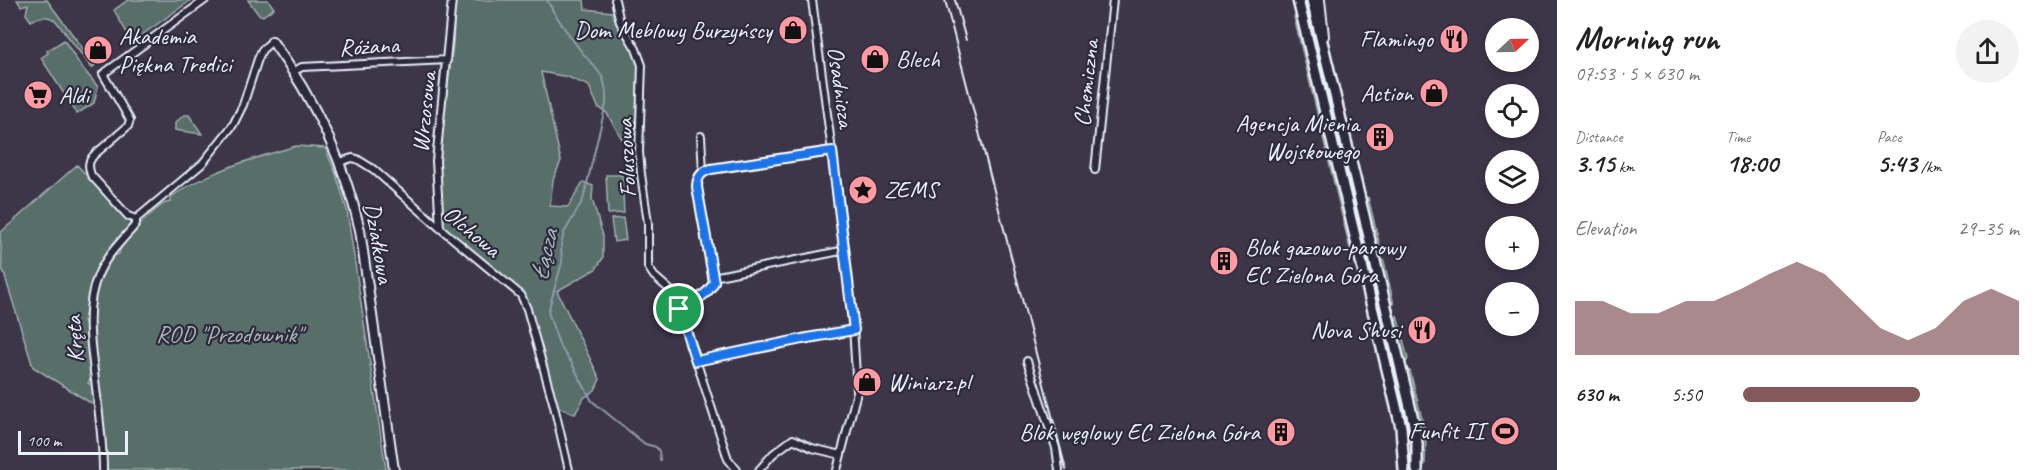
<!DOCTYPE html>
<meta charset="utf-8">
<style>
body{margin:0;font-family:Caveat,sans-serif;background:#f2f2f2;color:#222;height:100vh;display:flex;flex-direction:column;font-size:22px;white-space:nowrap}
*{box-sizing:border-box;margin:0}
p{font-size:20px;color:#767676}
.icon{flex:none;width:33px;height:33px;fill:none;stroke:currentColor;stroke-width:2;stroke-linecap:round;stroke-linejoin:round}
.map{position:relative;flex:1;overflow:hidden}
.drawer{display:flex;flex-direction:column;background:#fff;width:480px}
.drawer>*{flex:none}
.needle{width:39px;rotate:68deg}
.fabs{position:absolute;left:1485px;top:18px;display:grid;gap:12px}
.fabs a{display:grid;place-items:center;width:54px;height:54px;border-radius:50%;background:#fff;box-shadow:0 3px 9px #0003;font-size:30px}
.scale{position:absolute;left:18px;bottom:15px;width:110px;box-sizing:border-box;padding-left:6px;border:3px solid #e8f1f8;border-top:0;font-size:16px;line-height:21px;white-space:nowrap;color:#e8f1f8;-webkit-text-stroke:4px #2f2a3d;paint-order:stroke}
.pin{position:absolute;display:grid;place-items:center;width:51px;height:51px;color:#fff;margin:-26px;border:3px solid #fff;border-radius:50%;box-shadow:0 2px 6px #0007}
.round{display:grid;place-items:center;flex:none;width:63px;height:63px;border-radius:32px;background:#f2f2f2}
.overview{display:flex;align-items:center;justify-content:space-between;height:102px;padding:0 18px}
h1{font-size:33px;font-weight:600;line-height:45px}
.metrics{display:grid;grid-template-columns:repeat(3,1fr);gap:9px;height:102px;padding:6px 18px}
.metrics div{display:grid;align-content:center}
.metrics b{font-size:26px;font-weight:600}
.metrics small{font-size:16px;font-weight:400}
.metrics p{font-size:16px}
.chart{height:168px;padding:12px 18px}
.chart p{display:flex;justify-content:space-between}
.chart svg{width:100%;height:108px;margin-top:6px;fill:#85585c;opacity:.7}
ul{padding:0 18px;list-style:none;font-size:20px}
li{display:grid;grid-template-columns:96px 72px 1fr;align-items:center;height:45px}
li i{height:15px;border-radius:8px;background:#85585c}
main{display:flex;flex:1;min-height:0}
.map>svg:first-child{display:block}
.green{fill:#586e68;stroke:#a0b0b0;stroke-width:1.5}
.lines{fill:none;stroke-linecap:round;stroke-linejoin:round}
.stream{stroke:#8c9cac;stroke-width:2}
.minor-casing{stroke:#e8f1f8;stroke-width:10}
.tertiary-casing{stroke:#e8f1f8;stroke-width:12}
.secondary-casing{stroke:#e8f1f8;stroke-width:14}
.minor{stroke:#2f2a3d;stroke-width:6}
.tertiary{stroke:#2f2a3d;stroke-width:8}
.secondary{stroke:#2f2a3d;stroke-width:9}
.rail{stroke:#e8f1f8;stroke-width:2}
.route-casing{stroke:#fff;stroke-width:12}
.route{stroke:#1a73e8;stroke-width:8}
.labels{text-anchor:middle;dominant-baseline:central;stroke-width:4.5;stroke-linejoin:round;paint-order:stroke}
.poi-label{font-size:24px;fill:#e8f1f8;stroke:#2f2a3d;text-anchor:end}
.street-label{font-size:24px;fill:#e8f1f8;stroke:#2f2a3d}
.park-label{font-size:24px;fill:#a7b6b7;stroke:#2f2a3d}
.water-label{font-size:26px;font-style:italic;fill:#aab8c5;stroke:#2f2a3d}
</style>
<main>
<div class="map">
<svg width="1557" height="470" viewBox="0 0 1557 470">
<rect width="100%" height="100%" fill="#3d3548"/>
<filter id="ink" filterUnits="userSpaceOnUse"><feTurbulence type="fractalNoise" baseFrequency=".0167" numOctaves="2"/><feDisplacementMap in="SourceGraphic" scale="12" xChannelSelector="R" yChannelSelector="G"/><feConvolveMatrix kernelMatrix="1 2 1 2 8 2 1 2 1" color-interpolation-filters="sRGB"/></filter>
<g filter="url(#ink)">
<path class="green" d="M17 0H47L95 65 92 68 56 21C47 15 40 16 31 21L26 14 28 4 21 6Z
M128 0H191L132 42 114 10Z
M248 0H268L274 8 263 16 258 14Z
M455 0H584L585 9 612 12 621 32 634 47 638 58 641 75 637 136 622 139 606 112 598 107 589 86 568 77 541 72 561 161 553 180 550 206 568 207 583 182 593 186 592 199 603 236V258L596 269 557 291 600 379 595 390 584 398 575 414 555 406 531 324 515 293 430 225 439 211 440 144 453 45Z
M1310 11 1333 103 1328 95 1308 12Z
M1297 14 1357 258 1352 257 1294 17Z
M64 40 80 65 98 87 94 103 77 114 41 58 48 53 47 51Z
M184 115H189L202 134 175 130V123Z
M1336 121 1370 254 1364 256 1353 214Z
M296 146 325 148 335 171 347 210 386 470H106L92 324C93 303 96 262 119 254 120 243 152 212 162 205 166 202 167 203 171 202V197C210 170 252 159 296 146Z
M77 165 133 225C117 241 100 257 93 279 88 292 89 308 83 321L86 324 91 378 88 383 93 386 94 405 33 367 2 267 0 233Z
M606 175H622L624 213 608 214Z
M1368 197 1380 246 1381 250 1377 252 1366 205Z
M623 218 626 240 614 242 611 219Z
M1379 259 1384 261 1394 305 1388 298Z
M1372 261 1382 304 1381 305 1375 301 1365 263Z
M1397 315 1408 359 1406 362H1404L1395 325Z
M1386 334 1390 338 1397 364 1390 366 1383 336Z
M1405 370 1410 371 1426 435 1425 465 1422 464 1420 433Z
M1398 371C1407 405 1414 436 1413 470H1409L1405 429 1392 373Z"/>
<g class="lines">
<path class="stream" d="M547 0C556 18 569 35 581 51 598 73 607 72 606 104L583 200 564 233 561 245 562 262 548 312 560 347 571 362 592 401 645 444 656 447 659 451 660 460"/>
<g class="minor-casing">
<path id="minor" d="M615 0 620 22 636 49 642 65 639 152 641 174 648 223V267L654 276 670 290 677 301 728 459 737 470
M812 0 845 250 853 326 857 392 837 470
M294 71 302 67 447 60
M701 136 703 172
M340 162 352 158 357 159 373 169 440 228 521 295 527 309 554 406 569 470
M1095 170 1113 0
M136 219 128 216 91 175C88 166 88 162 94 155L128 126 130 120 103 74 205 0
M440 228 436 161 452 0
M713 277 845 250
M679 309C691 304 709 294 714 282L697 187C697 177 700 172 710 169L832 151
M696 361 802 339 853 330
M1027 361 1056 448 1059 470
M103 470C103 442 99 415 96 388 92 352 83 309 98 275 106 255 123 240 136 224V219L202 164 233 125 243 105 258 59 262 50 272 41
M759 470 773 454 793 439 812 448 841 455"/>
</g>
<g class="tertiary-casing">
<path id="tertiary" d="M1320 0 1324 36
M272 41C314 99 344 160 360 230L394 470"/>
</g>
<g class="secondary-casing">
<path id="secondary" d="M1298 0 1401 427 1404 470
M1312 0 1413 419 1417 443V470"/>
</g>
<use href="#minor" class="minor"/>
<use href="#tertiary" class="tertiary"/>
<use href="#secondary" class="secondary"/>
<path class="rail" d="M945 0 1066 470
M955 0 966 40"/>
</g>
</g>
<g class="lines" filter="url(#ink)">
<g class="route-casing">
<path id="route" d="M832 151 854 330 802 339 696 361 679 309C691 304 709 294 714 282L697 187C697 177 701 172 711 169Z"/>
</g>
<use href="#route" class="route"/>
</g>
<defs>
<g id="shop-disc" transform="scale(1.5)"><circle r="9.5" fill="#ff9aa2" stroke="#2f2a3d"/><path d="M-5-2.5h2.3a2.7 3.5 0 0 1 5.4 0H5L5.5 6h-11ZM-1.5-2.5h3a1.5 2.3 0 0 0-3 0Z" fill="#111"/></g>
<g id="restaurant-disc" transform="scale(1.5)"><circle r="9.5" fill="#ff9aa2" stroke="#2f2a3d"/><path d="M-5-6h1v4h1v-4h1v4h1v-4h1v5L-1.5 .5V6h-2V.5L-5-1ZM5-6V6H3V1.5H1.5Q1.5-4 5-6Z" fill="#111"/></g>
<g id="supermarket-disc" transform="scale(1.5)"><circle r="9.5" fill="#ff9aa2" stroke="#2f2a3d"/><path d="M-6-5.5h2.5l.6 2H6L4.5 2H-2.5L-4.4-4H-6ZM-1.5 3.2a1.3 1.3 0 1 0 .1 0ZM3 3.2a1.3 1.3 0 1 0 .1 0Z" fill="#111"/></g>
<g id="building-disc" transform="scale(1.5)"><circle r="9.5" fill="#ff9aa2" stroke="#2f2a3d"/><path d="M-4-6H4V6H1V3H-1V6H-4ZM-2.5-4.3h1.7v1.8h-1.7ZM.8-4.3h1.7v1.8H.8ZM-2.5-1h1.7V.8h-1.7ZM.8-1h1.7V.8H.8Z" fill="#111"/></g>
<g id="sight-disc" transform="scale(1.5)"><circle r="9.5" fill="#ff9aa2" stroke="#2f2a3d"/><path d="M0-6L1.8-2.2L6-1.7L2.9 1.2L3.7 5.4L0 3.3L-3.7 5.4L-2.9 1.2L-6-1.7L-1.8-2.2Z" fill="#111"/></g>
<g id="stadium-disc" transform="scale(1.5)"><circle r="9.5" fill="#ff9aa2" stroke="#2f2a3d"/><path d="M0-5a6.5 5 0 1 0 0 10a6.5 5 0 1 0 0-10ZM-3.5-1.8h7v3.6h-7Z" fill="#111"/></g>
</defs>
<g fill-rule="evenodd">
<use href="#shop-disc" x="793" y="30"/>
<use href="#restaurant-disc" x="1454" y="39"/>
<use href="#shop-disc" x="98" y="50"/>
<use href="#shop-disc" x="875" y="59"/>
<use href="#shop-disc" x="1434" y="93"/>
<use href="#supermarket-disc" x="38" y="95"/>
<use href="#building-disc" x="1380" y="137"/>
<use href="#sight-disc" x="863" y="190"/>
<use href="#building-disc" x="1224" y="261"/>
<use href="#restaurant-disc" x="1422" y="330"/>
<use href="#shop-disc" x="867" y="382"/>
<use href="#stadium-disc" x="1505" y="431"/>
<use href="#building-disc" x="1281" y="432"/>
</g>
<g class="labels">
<g class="poi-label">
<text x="772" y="30">Dom Meblowy Burzyńscy</text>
<text x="119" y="36" text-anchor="start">Akademia<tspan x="119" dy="28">Piękna Tredici</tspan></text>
<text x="1433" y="39">Flamingo</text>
<text x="896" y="59" text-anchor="start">Blech</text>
<text x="1413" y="93">Action</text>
<text x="59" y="95" text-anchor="start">Aldi</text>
<text x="1359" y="123">Agencja Mienia<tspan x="1359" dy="28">Wojskowego</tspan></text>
<text x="884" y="190" text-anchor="start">ZEMS</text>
<text x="1245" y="247" text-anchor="start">Blok gazowo-parowy<tspan x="1245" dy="28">EC Zielona Góra</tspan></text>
<text x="1401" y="330">Nova Shusi</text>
<text x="888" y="382" text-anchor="start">Winiarz.pl</text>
<text x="1484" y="431">Funfit II</text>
<text x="1260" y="432">Blok węglowy EC Zielona Góra</text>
</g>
<g class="street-label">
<text transform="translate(369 46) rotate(-3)">Różana</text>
<text transform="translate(1086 83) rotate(-84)">Chemiczna</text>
<text transform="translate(841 87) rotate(82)">Osadnicza</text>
<text transform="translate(424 112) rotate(-84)">Wrzosowa</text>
<text transform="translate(626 158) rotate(-93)">Foluszowa</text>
<text transform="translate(472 231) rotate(40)">Olchowa</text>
<text transform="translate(379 243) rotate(80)">Działkowa</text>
<text transform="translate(74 339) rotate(-93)">Kręta</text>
</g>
<g class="park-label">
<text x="229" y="334">ROD "Przodownik"</text>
</g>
<g class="water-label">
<text transform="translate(544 255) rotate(-77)">Łącza</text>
</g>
</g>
</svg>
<div class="fabs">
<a><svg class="needle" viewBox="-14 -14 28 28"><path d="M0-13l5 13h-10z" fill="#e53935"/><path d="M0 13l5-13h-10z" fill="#767676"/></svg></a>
<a><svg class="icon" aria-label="locate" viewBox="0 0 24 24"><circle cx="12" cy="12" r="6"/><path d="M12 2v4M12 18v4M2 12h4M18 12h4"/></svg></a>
<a><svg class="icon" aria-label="layers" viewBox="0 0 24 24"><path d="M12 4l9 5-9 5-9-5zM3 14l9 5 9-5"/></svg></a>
<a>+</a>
<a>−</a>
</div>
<div class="scale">100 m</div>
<div class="pin" style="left:679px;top:309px;background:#1e9e55"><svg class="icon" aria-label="arrive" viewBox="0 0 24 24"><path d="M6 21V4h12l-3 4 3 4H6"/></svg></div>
</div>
<section class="drawer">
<div class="overview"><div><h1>Morning run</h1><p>07:53 · 5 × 630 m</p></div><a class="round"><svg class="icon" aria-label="share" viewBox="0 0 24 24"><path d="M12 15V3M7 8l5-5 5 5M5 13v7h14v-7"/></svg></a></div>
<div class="metrics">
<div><p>Distance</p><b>3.15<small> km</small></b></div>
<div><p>Time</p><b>18:00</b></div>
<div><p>Pace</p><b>5:43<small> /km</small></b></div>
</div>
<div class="chart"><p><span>Elevation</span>29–35 m</p>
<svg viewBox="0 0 160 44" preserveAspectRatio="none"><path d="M0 44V22L10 22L20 27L30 27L40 22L50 22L60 17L70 11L80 6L90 11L100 22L110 33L120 38L130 33L140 22L150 17L160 22V44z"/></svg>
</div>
<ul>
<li><b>630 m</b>5:50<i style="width:64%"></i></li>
</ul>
</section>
</main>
